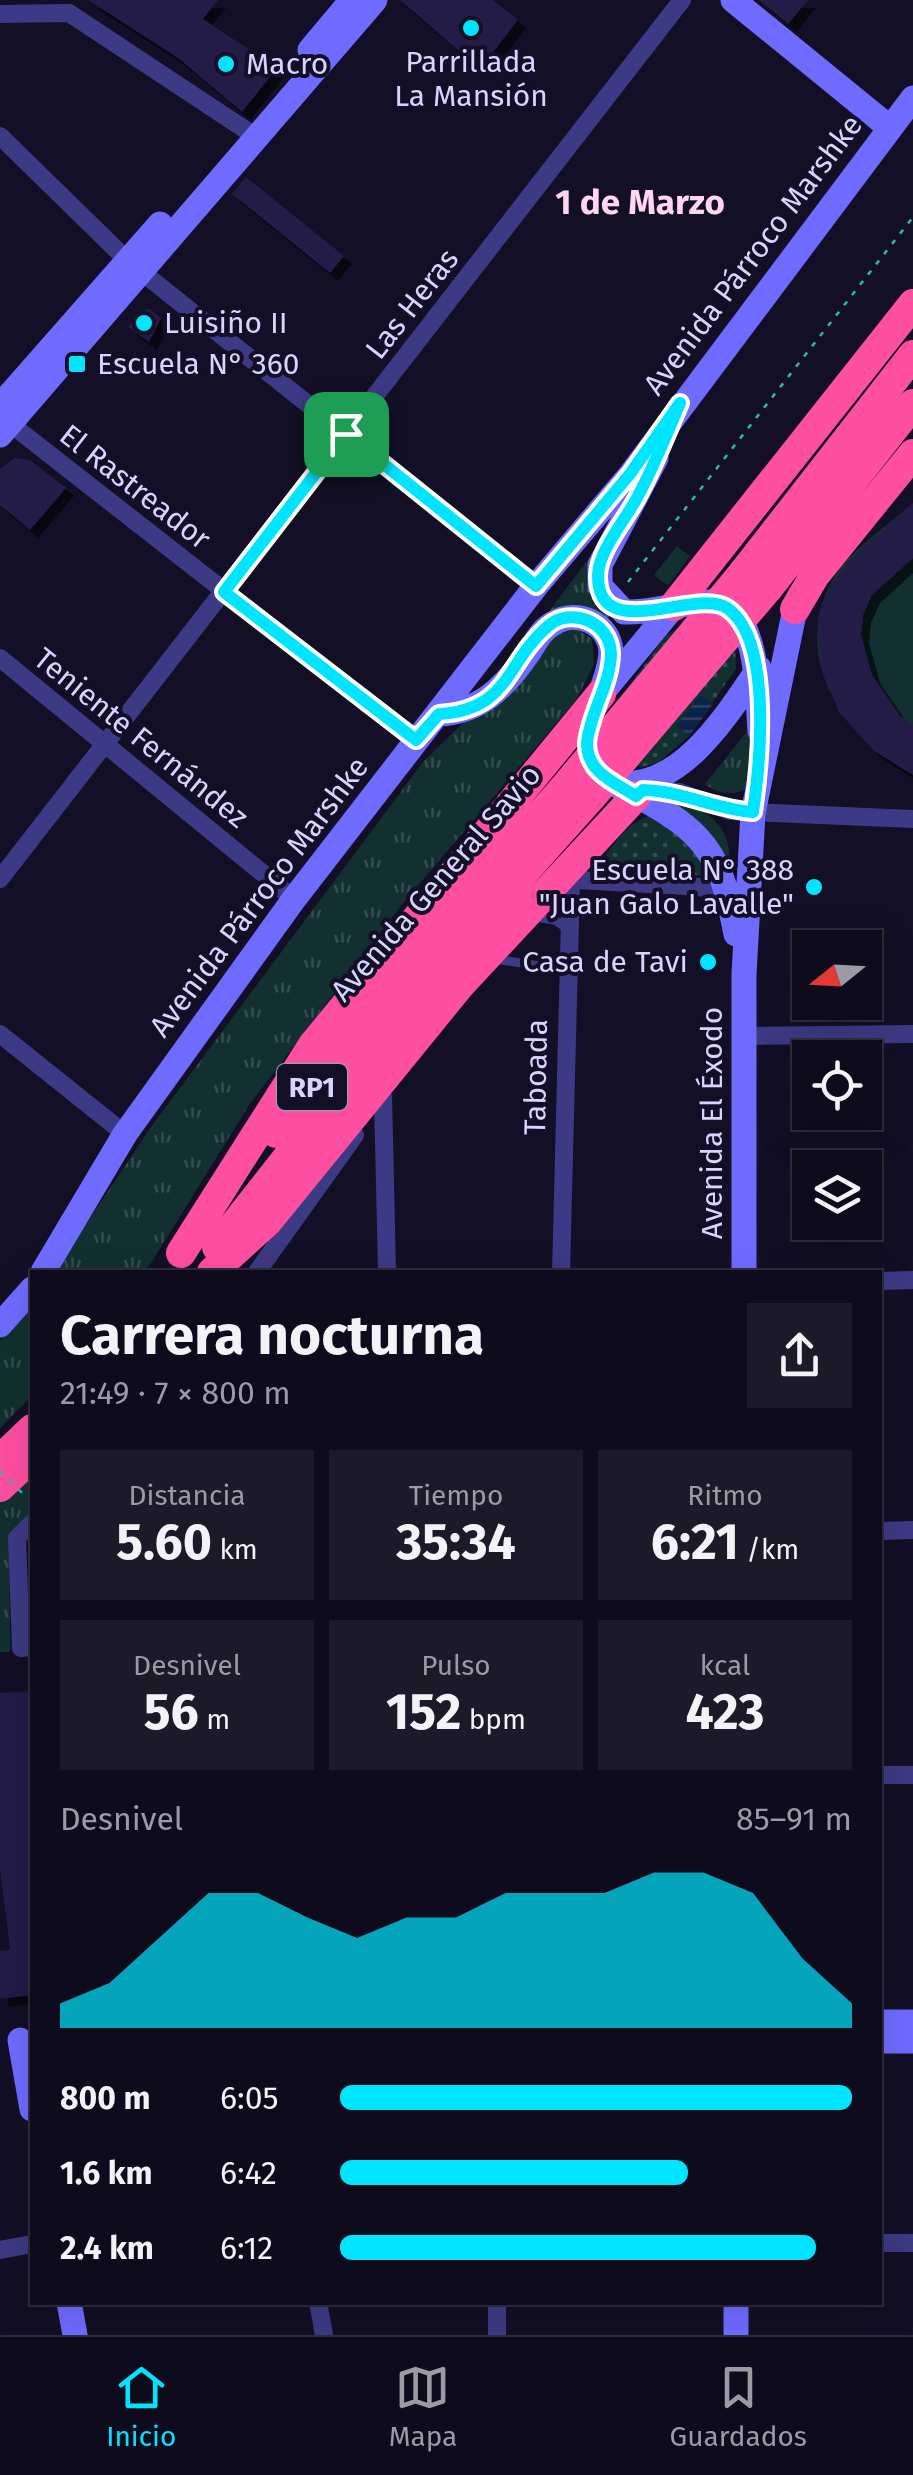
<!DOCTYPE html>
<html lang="es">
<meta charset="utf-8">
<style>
body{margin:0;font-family:"Fira Sans",sans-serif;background:#1c1929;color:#f1f3f6;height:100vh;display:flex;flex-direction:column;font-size:38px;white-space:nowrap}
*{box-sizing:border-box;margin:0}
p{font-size:32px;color:#9b9ba3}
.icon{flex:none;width:55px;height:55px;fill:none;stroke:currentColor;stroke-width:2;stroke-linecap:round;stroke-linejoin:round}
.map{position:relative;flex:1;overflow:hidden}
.sheet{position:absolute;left:30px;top:1270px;width:852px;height:1035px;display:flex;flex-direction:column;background:#0e0b1c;border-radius:0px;box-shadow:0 10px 40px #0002,0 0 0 2px #2e2b3b}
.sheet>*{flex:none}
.needle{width:65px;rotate:252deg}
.buttons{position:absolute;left:792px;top:930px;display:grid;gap:20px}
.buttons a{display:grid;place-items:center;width:90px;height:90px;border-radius:0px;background:#0e0b1c;box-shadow:0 10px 40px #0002,0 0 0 2px #2e2b3b;font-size:50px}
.pin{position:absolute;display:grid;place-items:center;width:85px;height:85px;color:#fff;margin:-42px;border-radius:20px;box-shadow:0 5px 15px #0006}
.round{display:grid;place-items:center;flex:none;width:105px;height:105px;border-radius:0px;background:#1c1929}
.overview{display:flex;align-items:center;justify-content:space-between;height:170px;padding:0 30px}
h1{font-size:55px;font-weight:700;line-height:75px}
.metrics{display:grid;grid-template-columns:repeat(3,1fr);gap:15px;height:170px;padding:10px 30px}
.metrics div{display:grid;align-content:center;border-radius:0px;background:#1c1929;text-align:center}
.metrics b{font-size:50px;font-weight:700}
.metrics small{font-size:28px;font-weight:400}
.metrics p{font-size:28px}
.chart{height:280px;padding:20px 30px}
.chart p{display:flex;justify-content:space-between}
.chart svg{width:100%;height:180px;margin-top:10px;fill:#00e5ff;opacity:.7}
ul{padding:0 30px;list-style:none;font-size:32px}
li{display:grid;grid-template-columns:160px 120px 1fr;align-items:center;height:75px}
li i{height:25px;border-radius:12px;background:#00e5ff}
.tabs{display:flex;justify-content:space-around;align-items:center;height:140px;border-top:2px solid #2e2b3b;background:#0e0b1c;font-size:28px;color:#9b9ba3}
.tabs a{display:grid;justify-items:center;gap:5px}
.tabs .current{color:#00e5ff}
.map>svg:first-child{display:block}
.grass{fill:url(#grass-tufts)}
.park{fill:url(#park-dots)}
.pitch{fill:#12302f}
.water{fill:url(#water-rules)}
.building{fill:#241b47;filter:url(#shadow)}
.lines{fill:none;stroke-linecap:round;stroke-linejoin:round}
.path{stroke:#2fb8b0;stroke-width:2.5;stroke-dasharray:5 8;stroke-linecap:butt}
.lane{stroke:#3d3a85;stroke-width:9}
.street{stroke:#3d3a85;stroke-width:18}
.secondary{stroke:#6f6bff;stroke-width:25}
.highway{stroke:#ff4fa3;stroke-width:30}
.path-bridge{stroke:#2fb8b0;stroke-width:2.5;stroke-dasharray:5 8;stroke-linecap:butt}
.highway-bridge{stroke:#ff4fa3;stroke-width:30}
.route-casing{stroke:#fff;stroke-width:20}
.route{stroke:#00e5ff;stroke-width:12}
.poi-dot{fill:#00e5ff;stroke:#130f26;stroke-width:4}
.labels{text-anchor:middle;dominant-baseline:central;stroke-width:8;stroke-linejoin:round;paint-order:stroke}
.shield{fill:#130f26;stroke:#9e99be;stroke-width:2.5}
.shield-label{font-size:28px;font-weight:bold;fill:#d9d4ff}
.poi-label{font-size:30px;fill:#d9d4ff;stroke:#130f26;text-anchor:start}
.street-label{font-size:30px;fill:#d9d4ff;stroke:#130f26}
.quarter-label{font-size:35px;font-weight:bold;fill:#ffd6f0;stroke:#130f26}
</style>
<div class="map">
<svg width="913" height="2335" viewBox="0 0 913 2335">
<defs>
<pattern id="grass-tufts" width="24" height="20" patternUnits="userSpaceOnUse" patternTransform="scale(2.5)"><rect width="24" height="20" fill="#12302f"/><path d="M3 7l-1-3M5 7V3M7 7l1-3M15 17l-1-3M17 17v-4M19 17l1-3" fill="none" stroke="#344d4e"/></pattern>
<pattern id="park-dots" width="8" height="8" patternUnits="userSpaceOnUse" patternTransform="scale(2.5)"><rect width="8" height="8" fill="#12302f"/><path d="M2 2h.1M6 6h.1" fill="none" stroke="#344d4e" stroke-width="1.8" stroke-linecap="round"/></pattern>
<pattern id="water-rules" width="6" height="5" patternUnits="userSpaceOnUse" patternTransform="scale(2.5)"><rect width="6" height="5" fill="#0c2248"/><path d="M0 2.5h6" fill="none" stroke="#2f4163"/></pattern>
<filter id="shadow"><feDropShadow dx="8" dy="8" stdDeviation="0" flood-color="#0009"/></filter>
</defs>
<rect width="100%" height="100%" fill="#130f26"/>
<path class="grass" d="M592 554 600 604 611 615 607 620C585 605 573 607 548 613Z
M573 626 592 639 594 664 577 699 403 903 249 1105 151 1263 143 1272H54L151 1127 423 762 462 724 491 711 556 631Z
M753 724 750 787C734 796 719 795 705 784Z
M671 805C706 805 730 825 730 861L712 836Z
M32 1305V1396L0 1428V1340Z
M32 1469V1511L9 1536 10 1652H0V1500Z"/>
<path class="park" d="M694 620 735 639 736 669 689 736 658 763 641 767 625 764 605 719 666 635Z
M649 816 666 824 710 866 708 876 598 869C609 849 626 823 649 816Z"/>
<path class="pitch" d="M913 503V775C843 739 788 654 834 577 851 549 889 525 913 503Z
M677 546 690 556 668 586 654 575Z"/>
<path class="water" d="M701 694 713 704 689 736 677 725Z"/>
<path class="building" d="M88 0H218L203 19 277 68 242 112 178 58Z
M400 0H493L518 20 480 69Z
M759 0H808L788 24Z
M246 177 344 256 330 273 232 194Z
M149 309 161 318 149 342 128 327 141 311Z
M15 458 30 460 66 488 30 530 0 505V469Z
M913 503V558L872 595 863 615 861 635 872 675 900 716 913 725V775L873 750 839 712 822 671 818 635 819 612 830 586 853 558Z
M32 1691V1995L0 1999V1951L10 1950 0 1868V1693Z"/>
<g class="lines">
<path class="path" d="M628 582 913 217"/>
<path class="lane" d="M533 917 555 920 568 929
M495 959 566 970"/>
<path class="street" d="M0 14 69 13 258 138
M0 136 128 261 536 586
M3 418 416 741
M0 658 294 899
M636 789 679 792 730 811 913 819
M0 879 682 0
M560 879 701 887 719 897 727 912
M0 1034 125 1134
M745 1036 913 1034
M383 1096 387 1272
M257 1272 355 1135
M561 1272 571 882
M880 1281 913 1280
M32 1523 17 1538 21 1648 32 1647
M880 1531 913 1530
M880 1775H913
M880 2243H913
M0 2250 32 2244
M318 2302 324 2335
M497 2302V2335"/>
<path class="secondary" d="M733 0 890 128
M310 50 352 0
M0 406 160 224
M0 435 375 0
M656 458 600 565V586L624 612C654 613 681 602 710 602 760 603 757 696 760 731
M594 709 601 694 674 606
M439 714C481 712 506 686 529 652 536 641 542 629 554 623 577 609 609 623 611 651 611 664 606 677 602 689
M593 766C606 782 627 791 645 800 711 836 722 863 736 934
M616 783C680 792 727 715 759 668
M43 1272 125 1134 294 899 536 586 631 474 913 98
M744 1272V974L753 813 795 609
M0 1325 32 1289
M880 2022H913
M20 2040 32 2109
M880 2041H913
M69 2302 75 2335
M736 2335V2302"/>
<path class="highway" d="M743 573 913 355
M769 587 913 404
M674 606 913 304
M795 609 815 575 913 454
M276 1133 404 972 570 781
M217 1247 424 984 592 796
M181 1253 313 1045 601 694
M212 1272 267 1222 460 985 636 796
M0 1460 32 1429
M0 1487 32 1457"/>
<path class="path-bridge" d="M0 1471 22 1493"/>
<path class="highway-bridge" d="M570 781 743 573
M592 796 769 587"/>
</g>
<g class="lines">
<g class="route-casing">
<path id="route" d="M680 403C667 433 655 464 639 494 628 517 599 549 598 575 597 646 697 587 727 608 773 639 760 765 753 812 714 809 683 791 643 790L636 796C614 782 587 773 587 743 590 712 611 684 611 653 610 622 571 606 548 626 505 663 510 710 439 714L416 740 224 592 346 434 536 586 630 474Z"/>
</g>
<use href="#route" class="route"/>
</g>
<g class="poi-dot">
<circle cx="471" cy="28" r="10"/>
<circle cx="226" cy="64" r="10"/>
<circle cx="144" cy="323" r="10"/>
<rect x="67" y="354" width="20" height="20" rx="5"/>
<circle cx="814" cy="887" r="10"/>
<circle cx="708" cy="962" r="10"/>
</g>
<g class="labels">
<rect class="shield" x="277" y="1064" width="70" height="46" rx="8"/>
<g class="shield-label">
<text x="312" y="1087">RP1</text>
</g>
<g class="poi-label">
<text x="471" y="62" text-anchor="middle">Parrillada<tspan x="471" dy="34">La Mansión</tspan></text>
<text x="246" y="64">Macro</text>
<text x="164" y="323">Luisiño II</text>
<text x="97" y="364">Escuela N° 360</text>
<text x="794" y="870" text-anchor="end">Escuela N° 388<tspan x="794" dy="34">"Juan Galo Lavalle"</tspan></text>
<text x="688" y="962" text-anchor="end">Casa de Tavi</text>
</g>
<g class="street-label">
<text transform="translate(753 255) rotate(-53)">Avenida Párroco Marshke</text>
<text transform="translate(412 304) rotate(-52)">Las Heras</text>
<text transform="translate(135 487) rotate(38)">El Rastreador</text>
<text transform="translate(141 738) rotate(39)">Teniente Fernández</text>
<text transform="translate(436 883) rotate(-49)">Avenida General Savio</text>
<text transform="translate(259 897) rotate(-53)">Avenida Párroco Marshke</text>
<text transform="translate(536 1077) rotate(-89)">Taboada</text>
<text transform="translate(712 1123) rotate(-90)">Avenida El Éxodo</text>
</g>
<g class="quarter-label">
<text x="640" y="202">1 de Marzo</text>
</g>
</g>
</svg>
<div class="buttons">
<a><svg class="needle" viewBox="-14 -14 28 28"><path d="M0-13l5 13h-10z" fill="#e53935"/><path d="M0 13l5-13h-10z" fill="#9b9ba3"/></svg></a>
<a><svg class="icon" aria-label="locate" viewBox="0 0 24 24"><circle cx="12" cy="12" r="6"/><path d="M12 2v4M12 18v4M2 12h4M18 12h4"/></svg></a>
<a><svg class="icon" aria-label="layers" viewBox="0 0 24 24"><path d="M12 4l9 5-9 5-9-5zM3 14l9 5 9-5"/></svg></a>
</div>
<div class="pin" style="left:346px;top:434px;background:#1e9e55"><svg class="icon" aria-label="arrive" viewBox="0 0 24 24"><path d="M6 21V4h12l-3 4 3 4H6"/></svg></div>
<section class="sheet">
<div class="overview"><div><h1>Carrera nocturna</h1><p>21:49 · 7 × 800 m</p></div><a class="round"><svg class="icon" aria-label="share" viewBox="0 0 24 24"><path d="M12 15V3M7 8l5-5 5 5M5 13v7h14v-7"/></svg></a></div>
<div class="metrics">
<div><p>Distancia</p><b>5.60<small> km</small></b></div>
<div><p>Tiempo</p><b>35:34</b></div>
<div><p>Ritmo</p><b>6:21<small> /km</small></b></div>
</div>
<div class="metrics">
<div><p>Desnivel</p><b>56<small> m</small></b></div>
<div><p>Pulso</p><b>152<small> bpm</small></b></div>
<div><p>kcal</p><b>423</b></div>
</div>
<div class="chart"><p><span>Desnivel</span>85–91 m</p>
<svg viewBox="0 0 160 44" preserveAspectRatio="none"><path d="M0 44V38L10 33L20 22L30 11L40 11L50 17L60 22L70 17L80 17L90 11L100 11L110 11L120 6L130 6L140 11L150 27L160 38V44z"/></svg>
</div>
<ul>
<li><b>800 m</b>6:05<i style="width:100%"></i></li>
<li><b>1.6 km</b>6:42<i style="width:68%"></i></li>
<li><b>2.4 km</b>6:12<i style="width:93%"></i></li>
</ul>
</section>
</div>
<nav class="tabs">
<a class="current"><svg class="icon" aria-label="home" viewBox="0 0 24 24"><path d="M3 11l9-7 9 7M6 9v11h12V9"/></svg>Inicio</a>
<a><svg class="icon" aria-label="map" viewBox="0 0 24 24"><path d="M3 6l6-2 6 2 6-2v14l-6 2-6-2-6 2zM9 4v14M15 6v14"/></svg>Mapa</a>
<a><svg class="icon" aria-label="saved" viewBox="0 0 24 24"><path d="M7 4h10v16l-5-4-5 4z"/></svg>Guardados</a>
</nav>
